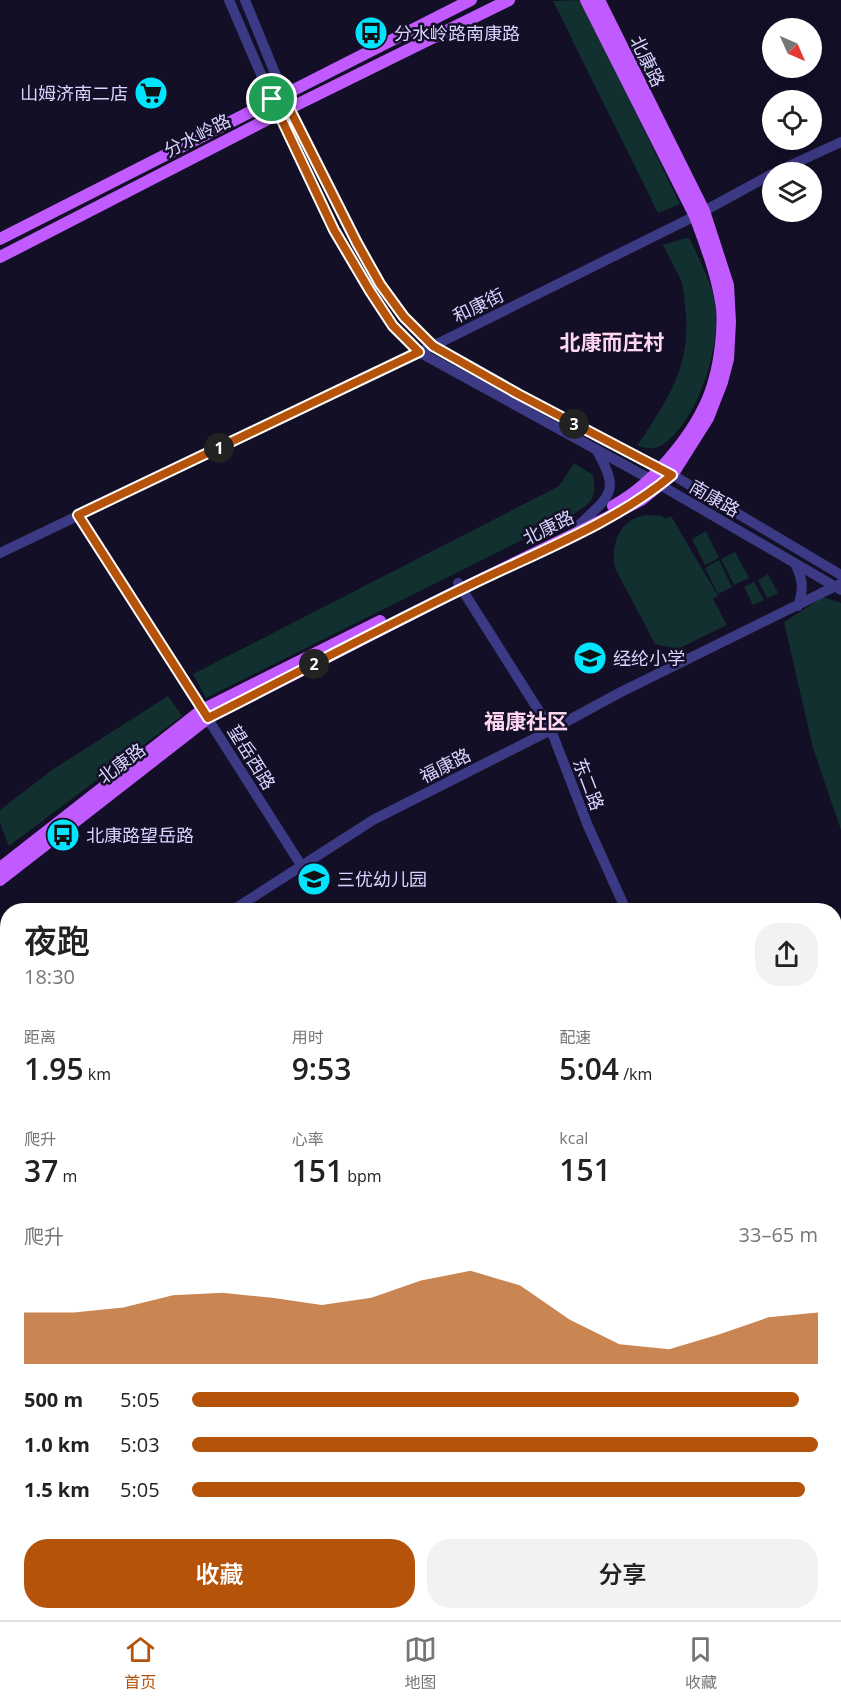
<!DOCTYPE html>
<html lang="zh">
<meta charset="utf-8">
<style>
body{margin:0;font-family:"Open Sans","Noto Sans SC",sans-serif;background:#f2f2f2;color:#222;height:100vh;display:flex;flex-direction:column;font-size:22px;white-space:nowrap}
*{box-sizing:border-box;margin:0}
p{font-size:20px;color:#767676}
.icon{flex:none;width:33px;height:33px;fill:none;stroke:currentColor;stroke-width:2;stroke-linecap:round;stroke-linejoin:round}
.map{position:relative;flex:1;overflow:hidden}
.details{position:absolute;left:0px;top:903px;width:842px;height:717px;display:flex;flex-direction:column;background:#fff;border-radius:24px 24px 0 0;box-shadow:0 6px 24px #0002}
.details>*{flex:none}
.needle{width:39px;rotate:135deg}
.fabs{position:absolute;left:762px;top:18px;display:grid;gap:12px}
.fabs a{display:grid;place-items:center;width:60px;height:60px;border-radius:50%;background:#fff;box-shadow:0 6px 24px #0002;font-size:30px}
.pin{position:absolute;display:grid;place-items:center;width:51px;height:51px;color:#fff;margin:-26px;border:3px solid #fff;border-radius:50%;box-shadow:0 2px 6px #0007}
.km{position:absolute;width:30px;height:30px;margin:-15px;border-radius:50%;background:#222;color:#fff;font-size:16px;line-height:30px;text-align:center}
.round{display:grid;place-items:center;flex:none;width:63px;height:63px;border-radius:24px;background:#f2f2f2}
.headline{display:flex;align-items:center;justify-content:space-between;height:102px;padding:0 24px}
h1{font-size:33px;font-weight:600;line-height:45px}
.stats{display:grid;grid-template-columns:repeat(3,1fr);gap:9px;height:102px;padding:6px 24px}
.stats div{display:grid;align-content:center}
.stats b{font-size:30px;font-weight:600}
.stats small{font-size:16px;font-weight:400}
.stats p{font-size:16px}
.chart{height:168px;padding:12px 24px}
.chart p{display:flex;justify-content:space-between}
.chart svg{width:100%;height:108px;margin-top:6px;fill:#b45309;opacity:.7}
.cta{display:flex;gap:12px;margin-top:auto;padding:12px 24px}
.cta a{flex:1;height:69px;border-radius:24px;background:#b45309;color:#fff;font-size:24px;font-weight:600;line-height:69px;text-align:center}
.cta a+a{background:#f2f2f2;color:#222}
ul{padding:0 24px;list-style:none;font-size:20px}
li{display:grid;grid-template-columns:96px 72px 1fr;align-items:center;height:45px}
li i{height:15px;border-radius:8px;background:#b45309}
.menu{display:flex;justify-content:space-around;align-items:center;height:84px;border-top:2px solid #e0e0e0;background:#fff;font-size:16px;color:#767676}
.menu a{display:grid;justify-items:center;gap:3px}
.menu .selected{color:#b45309}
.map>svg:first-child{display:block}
.green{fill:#12302f}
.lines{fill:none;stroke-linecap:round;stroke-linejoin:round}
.stream{stroke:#0c2248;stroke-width:2}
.highway-tunnel{stroke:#312d47;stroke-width:15;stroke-dasharray:15 8;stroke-linecap:butt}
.minor{stroke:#3d3a85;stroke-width:10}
.major{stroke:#c25bff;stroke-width:12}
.highway{stroke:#ff4fa3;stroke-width:15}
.route-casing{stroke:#fff;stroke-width:12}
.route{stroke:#b45309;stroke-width:8}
.labels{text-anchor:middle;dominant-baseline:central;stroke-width:5;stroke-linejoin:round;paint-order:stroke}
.poi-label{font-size:18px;fill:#d9d4ff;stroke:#130f26;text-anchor:start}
.street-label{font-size:18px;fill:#d9d4ff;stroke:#130f26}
.quarter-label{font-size:21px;font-weight:bold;fill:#ffd6f0;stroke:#130f26}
</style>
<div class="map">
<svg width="841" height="1620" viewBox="0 0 841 1620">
<rect width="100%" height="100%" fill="#130f26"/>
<path class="green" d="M581 0 680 204 658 213 553 1Z
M686 238 690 239C698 257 714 288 716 307 719 348 702 405 674 435 668 440 663 447 655 448 650 449 643 447 637 446 668 400 693 363 685 305 684 296 684 286 680 278 675 267 668 256 663 245Z
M574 463 593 475C597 500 592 502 572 515L206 698 193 674 559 486Z
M647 515 662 516 665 519 671 516 718 596 713 599 727 625 678 649 655 644 615 568C610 545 620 518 647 515Z
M706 531 719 558 705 565 692 539Z
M735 552 749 578 734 585 721 559Z
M719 560 732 587 718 594 705 568Z
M768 574 778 593 767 598 758 580Z
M754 582 764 600 753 605 744 587Z
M823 597 841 603V830L813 748 784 622Z
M168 696 182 716 9 846 0 823V810L52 770Z
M836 1249 841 1253V1415L834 1418V1250Z
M841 1438V1477L834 1471V1444Z
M79 1612 210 1613 213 1620H61Z
M408 1612 523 1613 530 1620H394Z
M587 1613H633L626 1620H594Z"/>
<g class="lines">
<path class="stream" d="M0 1483H8
M0 1496 8 1492
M462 1612 477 1620"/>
<path class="highway-tunnel" d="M834 1369 841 1363
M834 1401 841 1395
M594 1620 599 1612
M616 1620 621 1612"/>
<path class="minor" d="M229 0 278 114 334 230 370 291 393 325 419 352 650 479 841 590
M245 0 290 110 357 243 380 284 404 317 433 346 518 394 605 441 661 468 841 575
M776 172 841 142
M78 515 301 865
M580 524C611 495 620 491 597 451
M0 553 433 346 695 216 772 174
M795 563C803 580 804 588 798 606
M458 583 551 730 588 826 626 910
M233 910 373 820 551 730 619 693 840 584
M834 1479 841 1485
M834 1542 841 1548
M176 1612 180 1620
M677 1612 684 1620
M642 1620 647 1612"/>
<path class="major" d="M586 0 695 216C706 246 718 277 722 308 724 328 720 361 714 381 702 426 655 484 613 506
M0 239 471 0
M0 257 278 114 509 0
M0 868 202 710 380 621
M0 880 208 718 461 589 585 529 641 500 672 475 708 418 722 382 728 359 730 322 728 285 704 211 599 0
M0 937 8 955
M0 978 8 982
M0 1078 8 1095
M225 1612 229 1620
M49 1620 67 1612"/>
<path class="highway" d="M2 994 8 1007
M0 1034 8 1052
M245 1612 249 1620
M272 1612 277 1620"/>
</g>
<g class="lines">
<g class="route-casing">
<path id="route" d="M284 95 290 110 357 243 380 284 404 317 433 346 518 394 672 475C615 523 535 553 468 586 381 628 295 674 208 718L78 515 419 352 393 326 370 291 334 230 272 99Z"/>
</g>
<use href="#route" class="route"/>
</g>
<defs>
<g id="bus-disc" transform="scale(1.725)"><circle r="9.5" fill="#00e5ff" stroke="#130f26"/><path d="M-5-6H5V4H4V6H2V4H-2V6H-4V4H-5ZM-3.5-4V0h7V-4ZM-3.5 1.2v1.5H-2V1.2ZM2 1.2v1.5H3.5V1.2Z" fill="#111"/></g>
<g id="supermarket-disc" transform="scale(1.725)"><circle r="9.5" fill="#00e5ff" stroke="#130f26"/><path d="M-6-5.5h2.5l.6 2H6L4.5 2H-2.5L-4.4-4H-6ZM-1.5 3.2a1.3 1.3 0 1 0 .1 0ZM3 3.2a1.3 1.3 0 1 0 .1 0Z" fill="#111"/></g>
<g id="school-disc" transform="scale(1.725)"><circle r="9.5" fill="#00e5ff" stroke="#130f26"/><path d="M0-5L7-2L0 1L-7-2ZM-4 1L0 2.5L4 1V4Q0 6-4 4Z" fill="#111"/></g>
</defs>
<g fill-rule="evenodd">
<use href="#bus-disc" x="371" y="33"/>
<use href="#supermarket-disc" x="151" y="93"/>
<use href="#school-disc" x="590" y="658"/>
<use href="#bus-disc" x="63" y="835"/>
<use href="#school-disc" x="314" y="879"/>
</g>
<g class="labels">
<g class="poi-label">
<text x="394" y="33">分水岭路南康路</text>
<text x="128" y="93" text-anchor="end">山姆济南二店</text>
<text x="613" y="658">经纶小学</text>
<text x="86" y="835">北康路望岳路</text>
<text x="337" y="879">三优幼儿园</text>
</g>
<g class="street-label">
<text transform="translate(648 61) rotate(64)">北康路</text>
<text transform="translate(197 135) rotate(-27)">分水岭路</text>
<text transform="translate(478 305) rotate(-26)">和康街</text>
<text transform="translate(715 498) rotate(30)">南康路</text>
<text transform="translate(548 527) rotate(-26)">北康路</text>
<text transform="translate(252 757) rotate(58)">望岳西路</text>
<text transform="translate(121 763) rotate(-37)">北康路</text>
<text transform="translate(445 765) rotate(-27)">福康路</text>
<text transform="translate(589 784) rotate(69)">东二路</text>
</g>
<g class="quarter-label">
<text x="612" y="342">北康而庄村</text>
<text x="526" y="721">福康社区</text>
</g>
</g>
</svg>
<div class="fabs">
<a><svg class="needle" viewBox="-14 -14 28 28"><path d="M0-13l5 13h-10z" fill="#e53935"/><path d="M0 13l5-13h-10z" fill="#767676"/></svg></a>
<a><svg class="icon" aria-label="locate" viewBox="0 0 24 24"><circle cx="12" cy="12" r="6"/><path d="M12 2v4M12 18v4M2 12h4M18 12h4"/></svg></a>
<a><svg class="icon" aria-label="layers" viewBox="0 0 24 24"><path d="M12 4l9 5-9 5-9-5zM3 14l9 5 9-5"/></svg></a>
</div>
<div class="pin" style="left:272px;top:99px;background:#1e9e55"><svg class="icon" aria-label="arrive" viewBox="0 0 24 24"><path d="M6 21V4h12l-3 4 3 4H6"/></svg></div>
<b class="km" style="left:219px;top:448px">1</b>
<b class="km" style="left:314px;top:664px">2</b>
<b class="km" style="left:574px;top:424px">3</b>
<section class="details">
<div class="headline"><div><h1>夜跑</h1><p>18:30</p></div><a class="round"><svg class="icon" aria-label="share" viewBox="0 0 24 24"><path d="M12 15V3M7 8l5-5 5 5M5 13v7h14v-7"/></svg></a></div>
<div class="stats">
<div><p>距离</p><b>1.95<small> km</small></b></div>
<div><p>用时</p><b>9:53</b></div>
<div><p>配速</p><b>5:04<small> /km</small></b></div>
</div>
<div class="stats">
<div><p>爬升</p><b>37<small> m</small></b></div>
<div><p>心率</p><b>151<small> bpm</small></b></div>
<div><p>kcal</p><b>151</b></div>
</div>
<div class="chart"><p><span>爬升</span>33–65 m</p>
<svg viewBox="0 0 160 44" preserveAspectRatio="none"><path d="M0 44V23L10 23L20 21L30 16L40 15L50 17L60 20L70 17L80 10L90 6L100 12L110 26L120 36L130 38L140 32L150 25L160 23V44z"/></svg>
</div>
<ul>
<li><b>500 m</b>5:05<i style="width:97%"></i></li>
<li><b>1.0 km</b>5:03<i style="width:100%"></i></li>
<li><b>1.5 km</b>5:05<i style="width:98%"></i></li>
</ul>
<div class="cta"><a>收藏</a><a>分享</a></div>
</section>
</div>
<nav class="menu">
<a class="selected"><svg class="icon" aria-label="home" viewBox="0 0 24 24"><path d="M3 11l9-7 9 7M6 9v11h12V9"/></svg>首页</a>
<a><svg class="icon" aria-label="map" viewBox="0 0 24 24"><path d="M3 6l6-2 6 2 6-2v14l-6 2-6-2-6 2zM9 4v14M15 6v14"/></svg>地图</a>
<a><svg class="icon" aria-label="saved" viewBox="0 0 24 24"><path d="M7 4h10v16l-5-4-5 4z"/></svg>收藏</a>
</nav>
